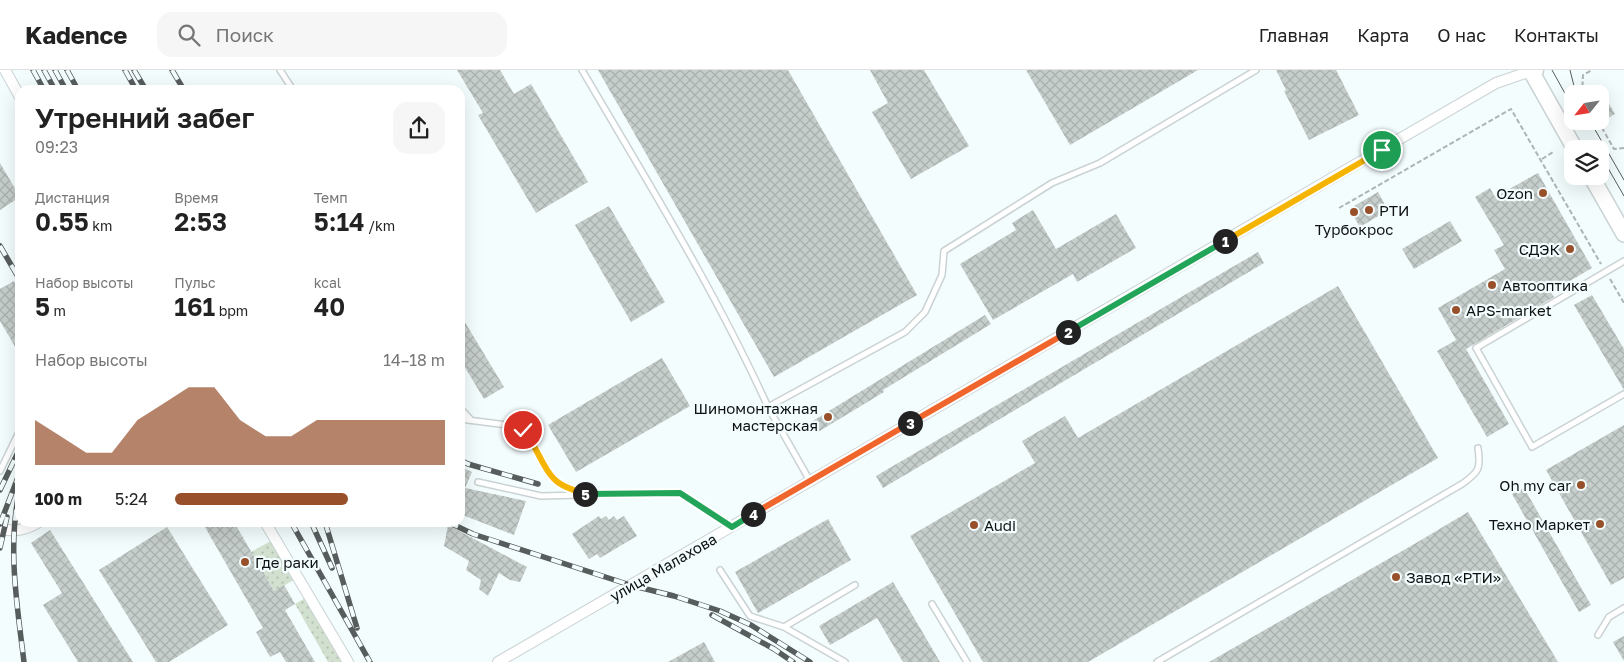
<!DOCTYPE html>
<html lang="ru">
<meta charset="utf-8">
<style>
body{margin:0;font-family:"Golos Text",sans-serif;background:#f6f6f6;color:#222;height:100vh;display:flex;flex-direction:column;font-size:19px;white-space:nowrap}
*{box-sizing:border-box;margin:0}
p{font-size:16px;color:#767676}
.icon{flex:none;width:28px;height:28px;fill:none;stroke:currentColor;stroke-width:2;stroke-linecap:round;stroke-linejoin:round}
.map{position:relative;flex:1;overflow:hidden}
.sheet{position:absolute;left:15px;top:15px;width:450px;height:442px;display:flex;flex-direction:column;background:#fff;border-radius:15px;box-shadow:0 5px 20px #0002}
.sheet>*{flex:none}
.needle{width:32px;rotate:240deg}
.buttons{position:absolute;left:1564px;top:15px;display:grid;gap:10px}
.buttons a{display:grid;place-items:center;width:45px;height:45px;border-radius:10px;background:#fff;box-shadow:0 5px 20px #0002;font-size:25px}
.pin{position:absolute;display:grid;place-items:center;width:42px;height:42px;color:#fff;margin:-21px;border:2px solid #fff;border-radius:50%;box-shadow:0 1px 5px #0007}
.km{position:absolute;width:25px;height:25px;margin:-12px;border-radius:50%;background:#222;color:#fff;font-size:14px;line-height:25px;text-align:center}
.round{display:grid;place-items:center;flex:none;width:52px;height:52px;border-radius:15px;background:#f6f6f6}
.head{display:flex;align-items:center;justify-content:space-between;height:85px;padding:0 20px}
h1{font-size:28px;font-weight:600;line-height:38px}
.stats{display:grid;grid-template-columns:repeat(3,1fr);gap:8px;height:85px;padding:5px 20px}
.stats div{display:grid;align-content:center}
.stats b{font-size:25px;font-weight:600}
.stats small{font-size:14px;font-weight:400}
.stats p{font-size:14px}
.chart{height:140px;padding:10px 20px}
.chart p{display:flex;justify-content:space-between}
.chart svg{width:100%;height:90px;margin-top:5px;fill:#97502a;opacity:.7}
ul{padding:0 20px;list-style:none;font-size:16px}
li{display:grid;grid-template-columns:80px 60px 1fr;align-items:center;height:38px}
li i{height:12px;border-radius:6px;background:#97502a}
header{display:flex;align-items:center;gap:30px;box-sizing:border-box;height:70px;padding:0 25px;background:#fff;border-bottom:1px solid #e0e0e0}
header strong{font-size:24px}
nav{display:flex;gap:28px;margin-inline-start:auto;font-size:18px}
.search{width:350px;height:45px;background:#f6f6f6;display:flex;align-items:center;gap:12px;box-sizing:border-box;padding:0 18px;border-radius:15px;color:#767676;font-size:19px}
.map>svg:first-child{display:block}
.grass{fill:url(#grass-dots)}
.building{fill:url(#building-cross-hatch)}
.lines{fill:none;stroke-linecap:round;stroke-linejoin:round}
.lane-casing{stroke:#cad2d3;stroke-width:8}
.street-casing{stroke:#cad2d3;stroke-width:12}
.secondary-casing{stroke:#cad2d3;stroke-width:18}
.primary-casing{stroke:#cad2d3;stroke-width:19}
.path{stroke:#acb4b4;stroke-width:2;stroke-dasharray:5 2.5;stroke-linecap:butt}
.lane{stroke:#fff;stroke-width:5}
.street{stroke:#fff;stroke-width:10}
.secondary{stroke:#fff;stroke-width:15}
.primary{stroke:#fff;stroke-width:16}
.tram{stroke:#575c5c;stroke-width:1}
.rail-casing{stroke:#575c5c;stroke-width:5.5}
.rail{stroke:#f4fdfe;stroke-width:4;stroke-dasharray:11;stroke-linecap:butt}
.split-1-casing{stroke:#fff;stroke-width:10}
.split-2-casing{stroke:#fff;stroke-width:10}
.split-3-casing{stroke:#fff;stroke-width:10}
.split-4-casing{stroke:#fff;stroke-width:10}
.split-5-casing{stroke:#fff;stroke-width:10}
.split-6-casing{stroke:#fff;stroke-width:10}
.split-1{stroke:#f5b400;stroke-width:6}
.split-2{stroke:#22a559;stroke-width:6}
.split-3{stroke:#f0652b;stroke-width:6}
.split-4{stroke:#f0652b;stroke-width:6}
.split-5{stroke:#22a559;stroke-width:6}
.split-6{stroke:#f5b400;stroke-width:6}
.poi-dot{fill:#97502a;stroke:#f4fdfe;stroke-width:2}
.labels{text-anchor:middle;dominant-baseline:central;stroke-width:4.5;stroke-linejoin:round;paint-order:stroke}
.poi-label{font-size:15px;fill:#0f1212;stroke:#f4fdfe;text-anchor:start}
.street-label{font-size:15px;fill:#0f1212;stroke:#f4fdfe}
</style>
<header>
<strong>Kadence</strong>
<div class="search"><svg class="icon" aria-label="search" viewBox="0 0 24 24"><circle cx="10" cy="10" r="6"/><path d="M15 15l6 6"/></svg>Поиск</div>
<nav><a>Главная</a><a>Карта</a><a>О нас</a><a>Контакты</a></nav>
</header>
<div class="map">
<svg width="1624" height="592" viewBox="0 0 1624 592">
<defs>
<pattern id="grass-dots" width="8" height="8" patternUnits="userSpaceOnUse" patternTransform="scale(1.25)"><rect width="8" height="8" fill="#d2e0cf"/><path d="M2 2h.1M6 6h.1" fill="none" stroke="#b3bfb1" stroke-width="1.8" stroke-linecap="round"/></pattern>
<pattern id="building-cross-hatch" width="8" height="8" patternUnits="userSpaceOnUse" patternTransform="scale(1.25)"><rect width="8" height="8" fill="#c6cecb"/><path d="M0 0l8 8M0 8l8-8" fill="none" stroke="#a9b0ad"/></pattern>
</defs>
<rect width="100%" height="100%" fill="#f4fdfe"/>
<path class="grass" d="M271 471 294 510 274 521 251 482Z
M305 528 343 592H328L295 534Z"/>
<path class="building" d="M457 0H500L514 24 531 14 588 112 536 143 478 45 483 43Z
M598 0H788L917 225 774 307Z
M870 0H924L969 76 911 109 872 42 888 33Z
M1026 0H1198L1070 75Z
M1276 0H1336L1359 45 1309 70 1284 21 1286 20Z
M1608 32 1615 44 1600 53V36Z
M0 93 20 127 0 140Z
M1538 103 1592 198 1551 222 1554 227 1466 279 1509 354 1487 367 1437 281 1456 270 1438 238 1505 199 1494 180 1504 175 1475 127 1490 118 1495 127Z
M1378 122 1388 140 1360 157 1349 139Z
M609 136 665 232 631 252 575 155Z
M1033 140 1056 179 1116 144 1136 178 1077 212 1073 204 993 250 960 194 1016 160 1012 153Z
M1450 151 1462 171 1414 199 1402 179Z
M1258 182 1264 193 883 418 876 406Z
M14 211 20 220V285L0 251V219Z
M1338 216 1438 388 1088 592H983L910 466 1035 393 1022 371 1065 346 1078 368Z
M1592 225 1624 279V320L1574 235Z
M460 244 504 317 484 329 460 289Z
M985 245 991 254 883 320 884 322 818 362 811 352Z
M662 288 690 336 576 402 548 355Z
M1624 355V508L1611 515 1546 400Z
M460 396 472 402 465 418 526 431 514 465 460 444Z
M1524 418 1591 535 1579 542 1512 424Z
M1468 442 1558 592H1209L1416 473Z
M599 446 601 449 606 446 609 450 614 446 617 450 624 446 637 466 600 488 597 484 589 489 572 464Z
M828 449 851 490 758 543 735 502Z
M202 452H234L274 521 284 515 295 534 285 540 315 592H286L280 582 270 587 256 562 263 558Z
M448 455 527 497 520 512 510 510 499 503 488 526 479 519 481 510 466 500 469 491 444 476Z
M167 457 228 555 169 592H156L99 500Z
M50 460 133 592H78L43 535 62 523 31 473Z
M893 512 940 592H903L877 548 830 575 819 556Z
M1624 566V591L1613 572Z
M704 572 715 592H668Z"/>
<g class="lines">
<g class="lane-casing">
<path id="lane" d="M280 0 293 20
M582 0C647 111 715 220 768 337
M1624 191 1476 278 1532 377 1624 324
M460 338 471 350
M460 349 507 355 523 360 530 368 550 406 559 413 585 425 680 423 731 456
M0 401 20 360
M810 411 768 337 905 262 925 242 942 205 944 181 1052 113 1100 93 1256 0
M478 412 541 426 583 425
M720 500 750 546 784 557 855 515
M932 534 967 592
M784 557 845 592
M1598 565 1609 547 1624 538
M1157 592 1462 414C1479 402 1481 399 1478 378"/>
</g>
<g class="street-casing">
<path id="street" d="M5 0 20 27
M265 452 348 592
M0 459C15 462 26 460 39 452
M498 592 1496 13 1531 1"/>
</g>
<g class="secondary-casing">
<path id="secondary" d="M1531 1 1575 79
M1591 106 1624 164"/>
</g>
<g class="primary-casing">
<path id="primary" d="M1530 0 1531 1 1535 0"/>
</g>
<path class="path" d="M1582 24 1583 5 1592 0
M1598 51 1614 79 1624 78
M1542 89 1553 82
M1339 138 1511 39 1601 194
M1610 209 1624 233"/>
<use href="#lane" class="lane"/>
<use href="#street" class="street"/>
<use href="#secondary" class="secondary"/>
<use href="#primary" class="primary"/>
<path class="tram" d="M1552 0 1572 36
M1570 0 1576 24
M1590 51 1624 110
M1601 86 1624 126"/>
<g class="rail-casing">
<path id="rail" d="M33 0 44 20
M44 0 55 20
M55 0 66 20
M67 0 78 20
M125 0 136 20
M134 0 146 20
M172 0 184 20
M0 176 20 210
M460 390 468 394 538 414
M20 418C7 475 17 535 24 592
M0 420 20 378
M291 452 370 592
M311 452 332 498
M325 452 357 558
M448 452 473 464 630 515 674 526 720 541 751 555 810 592
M0 454 20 402
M0 478 7 447
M712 545 774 579 793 592"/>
</g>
<use href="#rail" class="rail"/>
</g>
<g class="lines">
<g class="split-1-casing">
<path id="split-1" d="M1225 171 1382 80"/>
</g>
<g class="split-2-casing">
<path id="split-2" d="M1068 262 1225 171"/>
</g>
<g class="split-3-casing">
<path id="split-3" d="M910 353 1068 262"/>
</g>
<g class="split-4-casing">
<path id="split-4" d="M753 444 910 353"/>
</g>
<g class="split-5-casing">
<path id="split-5" d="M585 424 680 423 732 457 753 444"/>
</g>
<g class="split-6-casing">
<path id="split-6" d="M523 360C537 375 543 402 559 413 566 418 576 421 585 424"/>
</g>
<use href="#split-1" class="split-1"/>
<use href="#split-2" class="split-2"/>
<use href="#split-3" class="split-3"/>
<use href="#split-4" class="split-4"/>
<use href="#split-5" class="split-5"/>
<use href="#split-6" class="split-6"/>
</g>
<g class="poi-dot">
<circle cx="1543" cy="123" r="5"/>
<circle cx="1369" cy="140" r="5"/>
<circle cx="1354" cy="142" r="5"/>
<circle cx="1570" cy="179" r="5"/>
<circle cx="1492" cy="215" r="5"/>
<circle cx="1456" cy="240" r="5"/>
<circle cx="828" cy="347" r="5"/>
<circle cx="1581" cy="415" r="5"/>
<circle cx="1600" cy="454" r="5"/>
<circle cx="974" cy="455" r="5"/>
<circle cx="245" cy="492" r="5"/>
<circle cx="1396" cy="507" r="5"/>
</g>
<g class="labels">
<g class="poi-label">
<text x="1533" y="123" text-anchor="end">Ozon</text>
<text x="1379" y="140">РТИ</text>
<text x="1354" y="159" text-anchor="middle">Турбокрос</text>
<text x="1560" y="179" text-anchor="end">СДЭК</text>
<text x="1502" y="215">Автооптика</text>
<text x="1466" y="240">АPS-market</text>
<text x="818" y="338" text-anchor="end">Шиномонтажная<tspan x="818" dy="17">мастерская</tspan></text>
<text x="1571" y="415" text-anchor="end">Oh my car</text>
<text x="1590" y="454" text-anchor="end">Техно Маркет</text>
<text x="984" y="455">Audi</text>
<text x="255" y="492">Где раки</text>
<text x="1406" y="507">Завод «РТИ»</text>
</g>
<g class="street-label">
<text transform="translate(663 497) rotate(-30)">улица Малахова</text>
</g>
</g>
</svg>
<div class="buttons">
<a><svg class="needle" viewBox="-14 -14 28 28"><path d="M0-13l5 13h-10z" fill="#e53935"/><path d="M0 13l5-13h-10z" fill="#767676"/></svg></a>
<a><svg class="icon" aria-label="layers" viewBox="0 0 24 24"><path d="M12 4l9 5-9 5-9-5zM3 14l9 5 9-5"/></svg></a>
</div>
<div class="pin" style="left:1382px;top:80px;background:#1e9e55"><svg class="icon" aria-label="arrive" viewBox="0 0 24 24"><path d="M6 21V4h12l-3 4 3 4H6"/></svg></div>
<div class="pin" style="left:523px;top:360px;background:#d93025"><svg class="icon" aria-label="check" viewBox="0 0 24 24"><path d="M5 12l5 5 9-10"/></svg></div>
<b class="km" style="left:1225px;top:171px">1</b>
<b class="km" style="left:1068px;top:262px">2</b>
<b class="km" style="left:910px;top:353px">3</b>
<b class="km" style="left:753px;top:444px">4</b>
<b class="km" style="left:585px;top:424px">5</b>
<section class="sheet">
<div class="head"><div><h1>Утренний забег</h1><p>09:23</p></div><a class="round"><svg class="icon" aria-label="share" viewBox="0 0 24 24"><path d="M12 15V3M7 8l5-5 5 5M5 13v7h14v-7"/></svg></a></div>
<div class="stats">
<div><p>Дистанция</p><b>0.55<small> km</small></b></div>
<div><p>Время</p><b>2:53</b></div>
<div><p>Темп</p><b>5:14<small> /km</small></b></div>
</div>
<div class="stats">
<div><p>Набор высоты</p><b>5<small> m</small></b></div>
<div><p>Пульс</p><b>161<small> bpm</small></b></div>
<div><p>kcal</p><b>40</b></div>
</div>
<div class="chart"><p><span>Набор высоты</span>14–18 m</p>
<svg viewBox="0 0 160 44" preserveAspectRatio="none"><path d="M0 44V22L10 30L20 38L30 38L40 22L50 14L60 6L70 6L80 22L90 30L100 30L110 22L120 22L130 22L140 22L150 22L160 22V44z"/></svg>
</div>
<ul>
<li><b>100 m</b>5:24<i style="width:64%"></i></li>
</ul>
</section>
</div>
